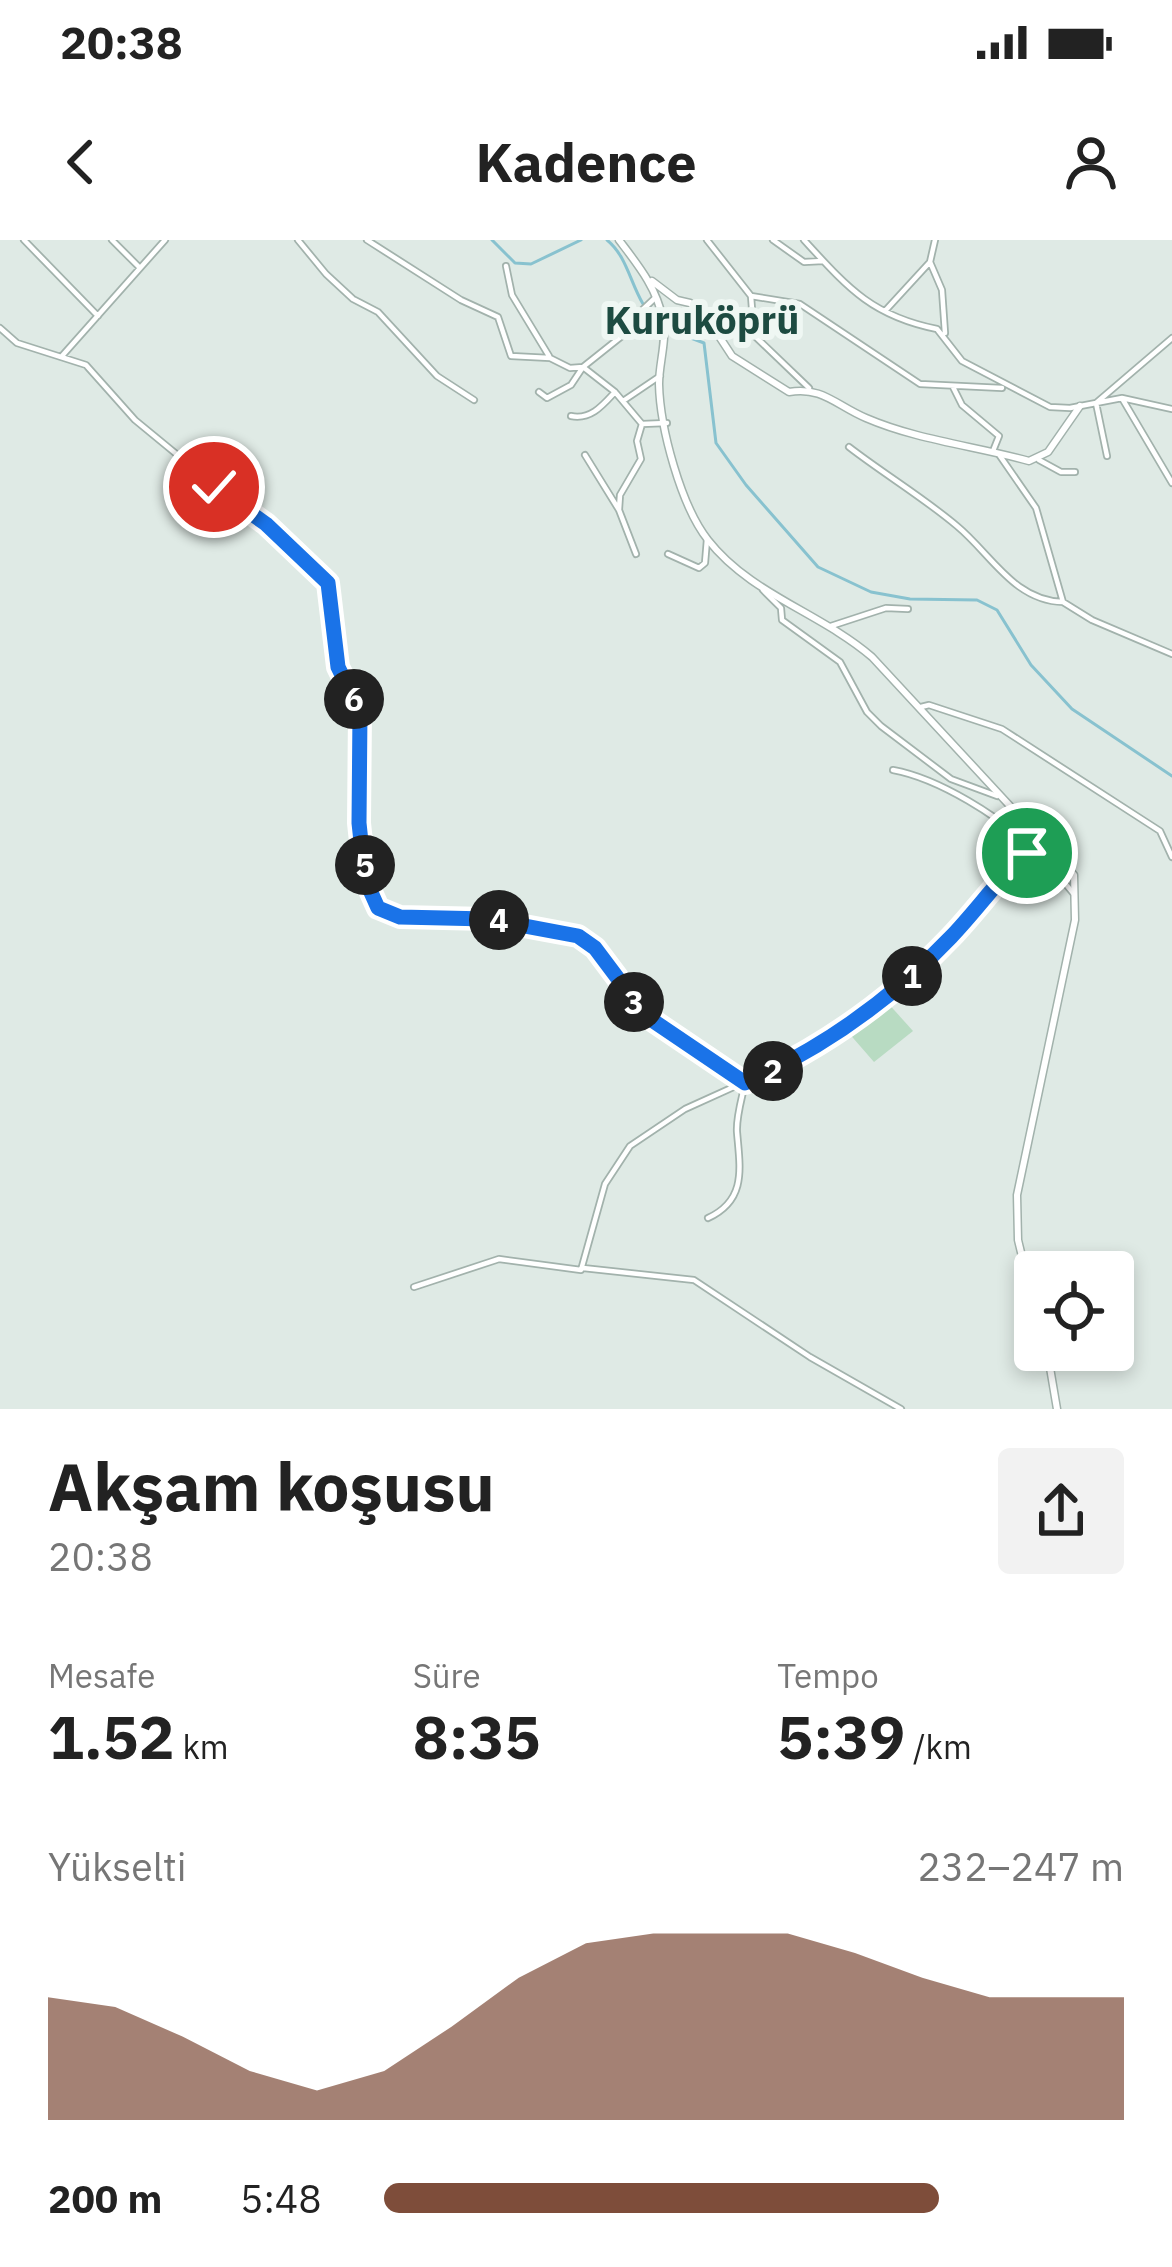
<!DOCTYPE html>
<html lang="tr">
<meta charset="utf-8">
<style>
body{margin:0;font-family:"IBM Plex Sans",sans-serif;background:#f2f2f2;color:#222;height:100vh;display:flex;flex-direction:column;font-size:45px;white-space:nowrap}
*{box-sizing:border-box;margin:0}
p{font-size:39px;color:#767676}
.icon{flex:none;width:66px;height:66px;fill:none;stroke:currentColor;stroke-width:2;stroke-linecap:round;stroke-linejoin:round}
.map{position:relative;height:1169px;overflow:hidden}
.details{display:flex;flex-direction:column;background:#fff;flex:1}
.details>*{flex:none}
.buttons{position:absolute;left:1014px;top:1011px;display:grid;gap:24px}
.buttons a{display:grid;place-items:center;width:120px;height:120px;border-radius:12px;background:#fff;box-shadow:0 6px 18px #0003;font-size:60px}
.pin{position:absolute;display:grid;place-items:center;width:102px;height:102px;color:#fff;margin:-51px;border:6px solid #fff;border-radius:50%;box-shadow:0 3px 12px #0007}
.km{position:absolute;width:60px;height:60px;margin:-30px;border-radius:50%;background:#222;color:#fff;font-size:33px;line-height:60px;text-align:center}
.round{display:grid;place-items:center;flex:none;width:126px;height:126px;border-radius:12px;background:#f2f2f2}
.headline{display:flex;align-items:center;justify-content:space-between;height:204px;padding:0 48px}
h1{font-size:66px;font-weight:800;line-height:90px}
.figures{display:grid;grid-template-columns:repeat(3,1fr);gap:18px;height:204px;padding:12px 48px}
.figures div{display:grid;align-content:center}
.figures b{font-size:60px;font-weight:800}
.figures small{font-size:33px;font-weight:400}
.figures p{font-size:33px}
.chart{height:336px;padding:24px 48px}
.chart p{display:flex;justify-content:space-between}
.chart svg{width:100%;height:216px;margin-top:12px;fill:#7e4d3a;opacity:.7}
ul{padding:0 48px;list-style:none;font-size:39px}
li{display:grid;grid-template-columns:192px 144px 1fr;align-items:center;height:90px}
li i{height:30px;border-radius:15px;background:#7e4d3a}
.status{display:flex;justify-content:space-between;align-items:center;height:84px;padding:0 60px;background:#fff;direction:ltr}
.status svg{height:33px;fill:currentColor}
header{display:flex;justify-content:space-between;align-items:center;height:156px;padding:0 48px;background:#fff;font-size:54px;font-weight:800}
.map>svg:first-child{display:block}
.green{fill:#b8dbc2}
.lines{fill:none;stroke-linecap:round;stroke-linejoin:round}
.stream{stroke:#88c2cf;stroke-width:3}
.minor-casing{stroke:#a2b2ac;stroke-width:8}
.tertiary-casing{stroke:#a2b2ac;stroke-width:9}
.minor{stroke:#fff;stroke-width:4.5}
.tertiary{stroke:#fff;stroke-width:6}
.route-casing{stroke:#fff;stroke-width:24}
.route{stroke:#1a73e8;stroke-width:15}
.labels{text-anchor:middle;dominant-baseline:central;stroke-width:12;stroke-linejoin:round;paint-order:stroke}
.quarter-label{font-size:39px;font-weight:bold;fill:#1d4b41;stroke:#eff7f3}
</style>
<div class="status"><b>20:38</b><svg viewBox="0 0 49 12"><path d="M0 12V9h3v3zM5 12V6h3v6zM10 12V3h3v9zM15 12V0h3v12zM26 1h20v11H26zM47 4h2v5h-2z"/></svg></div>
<header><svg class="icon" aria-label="back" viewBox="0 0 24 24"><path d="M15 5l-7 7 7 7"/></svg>Kadence<svg class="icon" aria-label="person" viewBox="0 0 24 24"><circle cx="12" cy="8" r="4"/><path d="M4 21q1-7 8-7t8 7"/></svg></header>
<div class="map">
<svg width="1172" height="1169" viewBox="0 0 1172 1169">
<rect width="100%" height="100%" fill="#dfeae5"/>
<path class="green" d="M886 761 913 791 874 822 847 791Z"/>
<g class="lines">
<path class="stream" d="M492 0 515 23 531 24 581 0
M607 0C633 21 631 62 660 83
M667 89 704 103 716 203 746 245 818 327 871 352 910 359 977 360 997 370 1031 425 1072 469 1172 536"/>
<g class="minor-casing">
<path id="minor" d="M24 0 98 76
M112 0 140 28
M298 0 326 34 353 59 378 72 437 136 474 160
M367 0 461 60 498 77 511 116 550 118 570 128 583 127 637 84 638 74 655 58
M707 0 751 56 752 69 737 79 711 84
M773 0 804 22 823 21
M804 0C848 48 872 76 937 89L962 121 1050 167 1070 168 1122 158 1172 169
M935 0 930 22 942 50 945 93
M506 26 512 55 549 116
M751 56 800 64 920 144 1002 148
M885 71 930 22
M737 79 809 148
M637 84 664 96
M0 88 17 103 86 125 135 180 321 333C337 358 330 379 333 406 336 431 355 450 361 475 375 536 340 612 378 668L400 677 487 679 578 696 595 708 646 776 745 843C742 858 736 877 737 892 740 928 747 960 708 978
M62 116 165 0
M953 147 962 165 999 196 993 211
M539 152 547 158 571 145 583 127 615 152 642 184 667 183
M1123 160 1172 243
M623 161 660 136
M571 176C591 180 603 165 615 152
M849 207C884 234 924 258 957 286 991 314 1014 361 1063 362
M585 215 619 270 620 255 641 219 637 201 642 184
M1000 216 1036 268 1063 362 1092 380 1172 414
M1107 216 1096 163 1172 98
M1039 220 1061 232H1075
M619 270 636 314
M668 314 699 328 705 323 707 299
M763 350 781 368 782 380 840 422 867 472 881 486 951 539 997 556
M831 386 886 368 908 369
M921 467 929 465 1002 489 1160 591 1172 617
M893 530C937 538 1003 577 1033 611
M583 1028 694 1040 810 1117 901 1169
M414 1047 499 1019 581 1030 605 944 630 906 685 869 813 811 847 788 916 732 1027 613H1040L1073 653"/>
</g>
<g class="tertiary-casing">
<path id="tertiary" d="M619 0C638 25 657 48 663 80 667 101 659 123 659 144 660 188 681 266 708 300 750 354 821 373 872 417L1074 635 1075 680 1017 955 1018 1000 1035 1070
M652 41 677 60 690 63 711 84 732 116 789 152C822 146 837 166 866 178 917 200 975 206 1029 221L1048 212 1080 166
M1047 1110 1057 1169"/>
</g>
<use href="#minor" class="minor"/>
<use href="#tertiary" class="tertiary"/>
</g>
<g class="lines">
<g class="route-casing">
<path id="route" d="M214 247 266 284 328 343 338 427 360 472 359 583 365 639 378 668 400 677 487 679 578 696 595 708 646 776 745 843C825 807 891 760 951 697 977 670 999 638 1027 613"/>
</g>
<use href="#route" class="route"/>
</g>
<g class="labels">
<g class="quarter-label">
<text x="702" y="79">Kuruköprü</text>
</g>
</g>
</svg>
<div class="buttons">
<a><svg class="icon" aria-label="locate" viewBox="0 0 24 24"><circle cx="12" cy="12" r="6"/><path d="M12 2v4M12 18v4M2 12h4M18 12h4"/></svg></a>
</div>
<div class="pin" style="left:1027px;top:613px;background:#1e9e55"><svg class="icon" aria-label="arrive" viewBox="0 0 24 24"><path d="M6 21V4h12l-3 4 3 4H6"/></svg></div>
<div class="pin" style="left:214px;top:247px;background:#d93025"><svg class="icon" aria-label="check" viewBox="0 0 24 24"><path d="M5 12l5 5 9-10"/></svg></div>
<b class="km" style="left:912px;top:736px">1</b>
<b class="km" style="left:773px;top:831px">2</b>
<b class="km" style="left:634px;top:762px">3</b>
<b class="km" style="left:499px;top:680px">4</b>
<b class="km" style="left:365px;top:625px">5</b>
<b class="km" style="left:354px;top:459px">6</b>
</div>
<section class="details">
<div class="headline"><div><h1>Akşam koşusu</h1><p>20:38</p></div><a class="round"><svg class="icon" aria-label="share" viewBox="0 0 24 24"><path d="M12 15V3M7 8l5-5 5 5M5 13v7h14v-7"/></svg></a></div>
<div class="figures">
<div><p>Mesafe</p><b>1.52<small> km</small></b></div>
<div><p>Süre</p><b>8:35</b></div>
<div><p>Tempo</p><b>5:39<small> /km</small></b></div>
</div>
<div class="chart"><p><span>Yükselti</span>232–247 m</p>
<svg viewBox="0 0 160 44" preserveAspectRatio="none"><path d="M0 44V19L10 21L20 27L30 34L40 38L50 34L60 25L70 15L80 8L90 6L100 6L110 6L120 10L130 15L140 19L150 19L160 19V44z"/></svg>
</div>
<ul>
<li><b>200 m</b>5:48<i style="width:75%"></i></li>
</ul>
</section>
